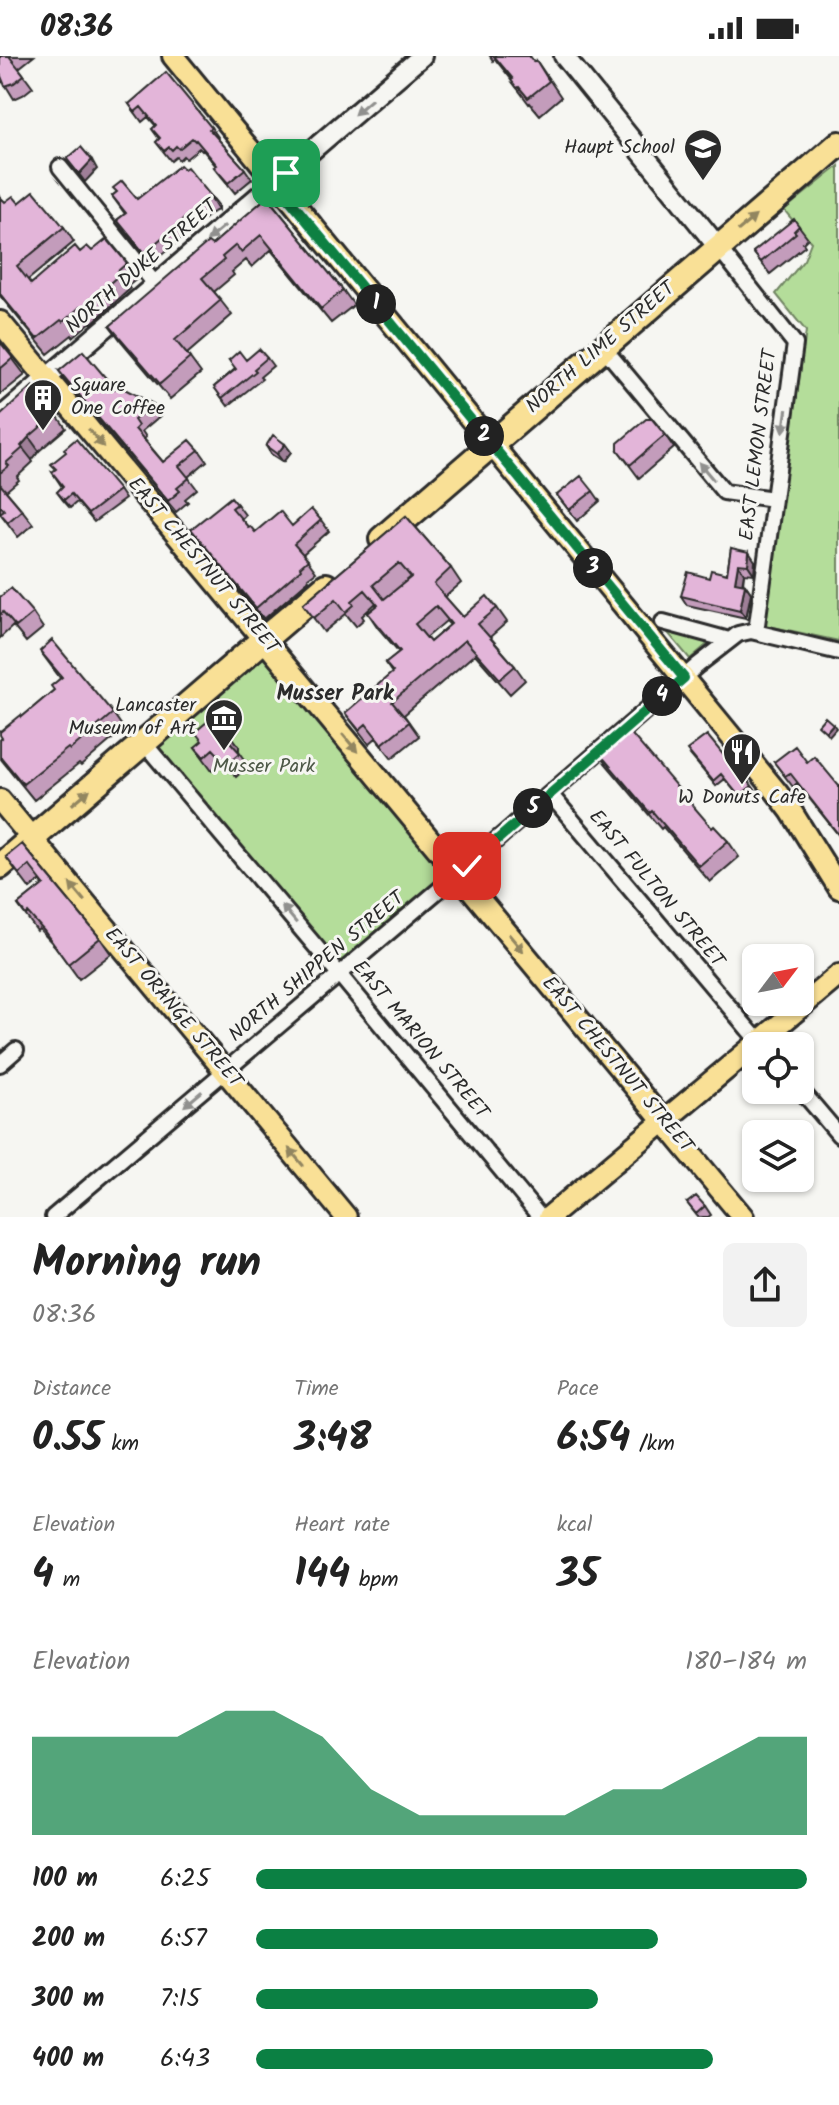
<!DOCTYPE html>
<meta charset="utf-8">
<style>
body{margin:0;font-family:Kalam,sans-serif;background:#f2f2f2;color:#222;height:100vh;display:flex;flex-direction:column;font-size:30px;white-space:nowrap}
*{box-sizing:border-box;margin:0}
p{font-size:26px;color:#767676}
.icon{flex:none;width:44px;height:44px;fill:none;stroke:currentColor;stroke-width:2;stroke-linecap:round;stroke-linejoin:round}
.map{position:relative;height:1161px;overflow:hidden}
.drawer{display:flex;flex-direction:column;background:#fff;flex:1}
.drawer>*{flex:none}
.needle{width:52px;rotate:58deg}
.fabs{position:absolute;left:742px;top:888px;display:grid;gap:16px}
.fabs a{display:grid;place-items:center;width:72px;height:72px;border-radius:12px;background:#fff;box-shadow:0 2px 6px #0004;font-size:40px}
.pin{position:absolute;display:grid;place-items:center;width:68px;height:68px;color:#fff;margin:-34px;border-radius:16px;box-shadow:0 4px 12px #0006}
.km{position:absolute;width:40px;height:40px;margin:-20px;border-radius:50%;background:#222;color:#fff;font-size:22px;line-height:40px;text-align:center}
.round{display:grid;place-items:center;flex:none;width:84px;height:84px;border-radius:12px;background:#f2f2f2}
.head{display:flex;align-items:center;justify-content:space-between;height:136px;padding:0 32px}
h1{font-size:44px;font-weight:600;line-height:60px}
.stats{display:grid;grid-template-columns:repeat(3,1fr);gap:12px;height:136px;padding:8px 32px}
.stats div{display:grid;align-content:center}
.stats b{font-size:40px;font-weight:600}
.stats small{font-size:22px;font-weight:400}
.stats p{font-size:22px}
.chart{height:224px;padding:16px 32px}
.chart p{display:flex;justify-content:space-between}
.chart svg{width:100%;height:144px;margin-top:8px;fill:#0b8043;opacity:.7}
ul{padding:0 32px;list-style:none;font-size:26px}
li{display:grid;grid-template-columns:128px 96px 1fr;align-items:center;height:60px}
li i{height:20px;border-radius:10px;background:#0b8043}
.status{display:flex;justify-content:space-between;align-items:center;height:56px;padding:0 40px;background:#fff;direction:ltr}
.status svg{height:22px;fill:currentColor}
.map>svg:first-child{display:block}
.green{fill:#b4dd9a;stroke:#708462;stroke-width:2}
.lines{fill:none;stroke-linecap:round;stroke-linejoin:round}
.street-casing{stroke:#2b2b2b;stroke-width:20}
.secondary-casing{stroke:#2b2b2b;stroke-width:24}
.primary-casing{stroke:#2b2b2b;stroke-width:26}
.highway-casing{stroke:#2b2b2b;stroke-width:30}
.street{stroke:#f6f6f2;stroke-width:14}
.secondary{stroke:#f6f6f2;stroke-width:18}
.primary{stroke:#f9e096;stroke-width:20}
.highway{stroke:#f9e096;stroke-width:24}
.wall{fill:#c39cbb;stroke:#2b2b2b;stroke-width:2;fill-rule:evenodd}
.shaded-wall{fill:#9f7f98;stroke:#2b2b2b;stroke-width:2}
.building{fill:#e3b5d9;stroke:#2b2b2b;stroke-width:2;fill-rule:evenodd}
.oneway{fill:#90908e}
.oneway2{fill:#928660}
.route-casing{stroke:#fff;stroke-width:16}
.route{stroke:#0b8043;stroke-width:10}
.labels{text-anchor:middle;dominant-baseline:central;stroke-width:6;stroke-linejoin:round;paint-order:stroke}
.poi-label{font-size:20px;fill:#2b2b2b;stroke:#f6f6f2;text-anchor:end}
.street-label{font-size:20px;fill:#2b2b2b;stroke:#f6f6f2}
.park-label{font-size:20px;fill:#4d5847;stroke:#f6f6f2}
.neighbourhood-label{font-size:22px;font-weight:bold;fill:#2b2b2b;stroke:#f6f6f2}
</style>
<div class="status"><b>08:36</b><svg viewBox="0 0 49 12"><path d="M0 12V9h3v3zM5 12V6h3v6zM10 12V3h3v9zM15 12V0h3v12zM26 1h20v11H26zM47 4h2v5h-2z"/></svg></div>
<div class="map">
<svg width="839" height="1161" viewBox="0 0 839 1161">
<rect width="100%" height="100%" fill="#f6f6f2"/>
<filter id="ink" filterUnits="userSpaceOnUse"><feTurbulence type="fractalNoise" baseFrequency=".0125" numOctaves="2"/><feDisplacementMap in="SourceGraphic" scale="16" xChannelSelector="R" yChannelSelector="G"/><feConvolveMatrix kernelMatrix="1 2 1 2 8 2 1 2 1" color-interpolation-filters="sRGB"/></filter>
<g filter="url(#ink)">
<path class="green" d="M839 110V585L764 569 806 275 776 238 804 204 811 186 784 154Z
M663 571 711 585 690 603Z
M264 601 447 819 342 909 156 693Z"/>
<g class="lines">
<g class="street-casing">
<path id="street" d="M60 111 155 228
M718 191 795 288 756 576
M603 291 724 436 774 443
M663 566 729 584
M144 687 339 918 540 1161
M550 738 748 973 763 990
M0 1008 16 994
M800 1033 839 1079
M53 1161 447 827 698 609 738 578 751 575 839 596"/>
</g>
<g class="secondary-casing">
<path id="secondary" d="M564 0 718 191
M0 362 422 0"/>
</g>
<g class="primary-casing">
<path id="primary" d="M173 0 775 734 791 755 839 832
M0 266 743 1161
M0 744 346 1161
M549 1161 839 919"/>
</g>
<g class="highway-casing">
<path id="highway" d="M382 483 839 88
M0 810 326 530"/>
</g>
<use href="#street" class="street"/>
<use href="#secondary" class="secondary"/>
<use href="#primary" class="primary"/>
<use href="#highway" class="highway"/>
</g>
<path class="wall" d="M0 0H34L19 12 33 31 23 39 14 43 3 25 0 28Z
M490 0H530L534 6 536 4 561 41 540 59 530 47 529 48 511 24H512L495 3 493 5Z
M129 48 211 71 218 81 217 82 245 113 252 123 235 137 214 111 216 110 203 94 202 95 199 92 186 103 183 100 179 104 176 101 171 105 156 86 159 83 152 73 156 70 148 61 142 66Z
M117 136 137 143 210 139 218 149V154L211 157 151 208 117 164 125 158 112 140Z
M0 141 5 146 19 147 64 171 74 186 28 224 31 228 80 196 92 195 127 207 138 222 128 230 130 233 92 267 91 266 73 281 72 279 48 298 0 240Z
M267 141 343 234 354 249 331 267 271 194 252 211 246 204 232 216 234 219 214 236 232 259 187 298 201 317 170 343 121 285 110 270 212 189Z
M799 170 808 182 803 187 805 190 770 218 753 196Z
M0 286 25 319 0 339Z
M267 302 273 310 260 321 262 323 228 350 214 331 235 313 229 304Z
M59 315 115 333 153 348 161 359 142 375 146 381 144 383 163 406 199 394 207 405 188 421 197 433 185 443 188 446 176 456 67 326Z
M56 358 66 372 39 395 32 404 33 406 17 421 19 424 6 435 22 454 33 468 18 481 0 457V360Z
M665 379 674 392 639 422 618 394Z
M285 388 291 396 283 406 271 398 266 390Z
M52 416 119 434 125 443 94 466 77 446 70 452 63 444 57 436 62 431Z
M593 435 600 445 577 465 557 439Z
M237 448 245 459 241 463 248 471 255 476 321 464 329 475 303 498 316 516 308 522 309 524 264 563 199 485 191 473Z
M406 460 451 512 461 527 445 541 463 561 497 552 507 566 490 581 515 610 525 624 510 638 475 598 404 659 419 680 392 702 376 682 369 688 345 657 392 617 385 607 399 596 378 572 368 557 377 550 375 548 362 560 364 563 356 570 346 558 324 576 303 548ZM446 565 450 569 430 586 426 582Z
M731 492 755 505 754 518 744 517 743 528H745L751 537 746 562 687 549 681 540 727 518Z
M0 541 33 557 43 572 26 586 13 570 0 582Z
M40 595 113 657 124 673 81 710 79 708 34 744 0 702V684L22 661 54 634 60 622Z
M230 678 239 690V695L249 709 236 721 222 705 212 714 195 691Z
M594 691 712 772 728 785 739 801 710 826 663 771 661 773 605 707Z
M691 700 734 712 737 710 756 735 743 745 725 723 716 730Z
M774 706H807L839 730V780L797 727 793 731Z
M22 788 100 882 111 898 79 923 55 890 39 873 37 875 18 849 43 829 40 825 30 833 6 801Z
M687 1147 705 1150 711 1159 708 1161H698Z"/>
<path class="shaded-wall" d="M92 104 97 113 85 126 79 118Z
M210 139 218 149V154L211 143Z
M29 381 39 395 32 404 21 390Z
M285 388 291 396 283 406 277 398Z
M749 496 755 505 754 518 748 509Z
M738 508 744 517 741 535 735 526Z
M745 528 751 537 746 562 740 554Z
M833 668 836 672 829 680 826 676Z
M230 678 239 690V698L230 686Z"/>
<path class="building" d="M0 0H9L24 19 14 27 5 30 0 18Z
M494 0H529L534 6 536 4 549 25 528 42 519 31 517 32 511 24 513 23Z
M166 16 211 71 209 73 245 113 228 127 214 111 217 109 196 84 195 85 192 82 179 93 176 90 172 94 169 91 164 95 156 86 160 82 152 73 156 69 141 51 135 56 129 48Z
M81 91 92 104 79 118 67 103Z
M180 109 184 113 187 111 210 139 211 143 204 146 144 197 117 164 126 157 112 140 117 136 113 132 122 125 137 143Z
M34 135 64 171 17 210 31 228 75 190 80 196 87 190 92 195 107 183 127 207 118 215 120 218 82 252 80 251 63 266 61 264 37 283 0 238V141L5 146 13 140 19 147Z
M267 141 343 234 321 253 261 179 241 196 236 189 222 201 224 204 202 222 221 244 175 284 190 302 160 328 110 270 208 186 212 189Z
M794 163 799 170 794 175 796 177 761 206 753 196Z
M0 286 13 302 0 313Z
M259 293 267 302 254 313 256 315 222 342 214 331 236 313 229 304 239 295 246 304Z
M83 295 115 333 119 330 153 348 134 364 138 370 135 373 163 406 190 384 199 394 179 410 189 422 177 432 180 435 168 445 59 315Z
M33 330 56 358 29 381 21 390 23 392 6 407 9 410 0 417V360Z
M646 363H652L665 379 630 409 618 394V387Z
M273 379 285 388 277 398 266 390Z
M76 383 119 434 88 458 71 438 64 444 57 436 63 430 52 416 56 413 51 408 66 396 64 393Z
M581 420 593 435 569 454 557 439Z
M0 428 22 454 8 466 0 457 4 454 0 449Z
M231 441 237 448 232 452 248 471 250 470 255 476 280 455 292 470 311 453 321 464 294 488 308 504 300 511 301 513 256 552 191 473Z
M406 460 451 512 434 528 463 561 487 540 497 552 478 568 515 610 500 623 465 584 392 646 409 666 382 688 366 668 359 674 345 657 393 616 385 607 400 595 368 557 378 549 365 534 352 545 354 549 346 556 336 543 314 562 303 548ZM399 507 411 521 384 543 373 529ZM436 550 451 568 430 586 415 568Z
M731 492 749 496 748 509 738 508 735 526 745 528 740 554 681 540 688 516 709 522 711 514 727 518Z
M11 532 33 557 16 571 3 556 0 559V541Z
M52 584 113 657 70 694 68 692 23 728 0 700V684L2 682 0 679V676L21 659 22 661 54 634 51 630 62 621 40 595Z
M214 660 230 678V686L240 697 227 708 213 693 204 701 195 691 202 685 195 676Z
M825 661 833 668 826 676 818 669Z
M622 667 712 772 714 770 728 785 699 810 652 755 650 757 594 691Z
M707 679 734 712 737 710 752 730 739 740 721 718 713 725 687 694Z
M795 690 807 706 814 700 839 730V779L790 717 785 720 774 706Z
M22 788 100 882 68 908 44 875 28 857 26 859 18 849 44 828 29 809 19 818 6 801Z
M696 1140 705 1150 696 1158 687 1147Z"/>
<defs><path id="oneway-solid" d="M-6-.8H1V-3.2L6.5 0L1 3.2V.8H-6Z" transform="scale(2)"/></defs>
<g class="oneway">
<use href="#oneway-solid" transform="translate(363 51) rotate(139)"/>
<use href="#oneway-solid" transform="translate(216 177) rotate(140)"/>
<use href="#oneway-solid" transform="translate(785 365) rotate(98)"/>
<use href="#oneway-solid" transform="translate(706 415) rotate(-130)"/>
<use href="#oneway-solid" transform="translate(289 858) rotate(-130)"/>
<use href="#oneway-solid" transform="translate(193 1043) rotate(140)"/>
</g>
<g class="oneway2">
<use href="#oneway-solid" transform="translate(747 167) rotate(-40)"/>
<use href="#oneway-solid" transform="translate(96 382) rotate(50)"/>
<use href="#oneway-solid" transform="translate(350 687) rotate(50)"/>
<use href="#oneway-solid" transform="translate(81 741) rotate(-40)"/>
<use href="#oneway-solid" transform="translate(77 836) rotate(-130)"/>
<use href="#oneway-solid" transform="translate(516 887) rotate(50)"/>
<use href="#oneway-solid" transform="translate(296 1101) rotate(-130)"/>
</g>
</g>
<g class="lines" filter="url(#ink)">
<g class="route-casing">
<path id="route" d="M286 117 275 126 684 622 467 810"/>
</g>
<use href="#route" class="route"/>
</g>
<defs>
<g id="school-pin" transform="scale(2)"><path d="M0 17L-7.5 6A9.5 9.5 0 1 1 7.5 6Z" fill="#2b2b2b" stroke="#f6f6f2"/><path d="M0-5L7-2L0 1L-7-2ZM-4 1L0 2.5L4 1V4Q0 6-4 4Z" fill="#fff"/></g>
<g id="building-pin" transform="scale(2)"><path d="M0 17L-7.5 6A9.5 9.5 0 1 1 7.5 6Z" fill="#2b2b2b" stroke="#f6f6f2"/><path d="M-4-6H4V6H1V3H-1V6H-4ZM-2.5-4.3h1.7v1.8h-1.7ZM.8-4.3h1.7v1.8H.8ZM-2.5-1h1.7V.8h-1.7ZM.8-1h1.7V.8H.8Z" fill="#fff"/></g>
<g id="museum-pin" transform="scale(2)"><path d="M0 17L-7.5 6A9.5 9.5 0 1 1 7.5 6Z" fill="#2b2b2b" stroke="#f6f6f2"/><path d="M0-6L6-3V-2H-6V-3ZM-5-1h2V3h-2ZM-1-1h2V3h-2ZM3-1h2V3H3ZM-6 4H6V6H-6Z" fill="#fff"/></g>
<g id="restaurant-pin" transform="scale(2)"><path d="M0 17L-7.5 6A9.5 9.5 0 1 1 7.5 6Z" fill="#2b2b2b" stroke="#f6f6f2"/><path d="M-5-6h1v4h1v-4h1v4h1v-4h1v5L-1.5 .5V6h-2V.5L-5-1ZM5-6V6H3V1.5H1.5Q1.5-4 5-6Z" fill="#fff"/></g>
</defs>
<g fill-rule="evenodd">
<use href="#school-pin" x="703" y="92"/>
<use href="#building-pin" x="43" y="342"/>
<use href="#museum-pin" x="224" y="662"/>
<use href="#restaurant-pin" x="742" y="696"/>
</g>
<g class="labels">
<g class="poi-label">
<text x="675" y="92">Haupt School</text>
<text x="71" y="330" text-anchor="start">Square<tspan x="71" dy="23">One Coffee</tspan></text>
<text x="196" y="650">Lancaster<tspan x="196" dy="23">Museum of Art</tspan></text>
<text x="742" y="742" text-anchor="middle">W Donuts Cafe</text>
</g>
<g class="street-label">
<text transform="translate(142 211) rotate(-41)">NORTH DUKE STREET</text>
<text transform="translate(601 292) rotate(-41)">NORTH LIME STREET</text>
<text transform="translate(759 389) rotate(-83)">EAST LEMON STREET</text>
<text transform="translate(203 510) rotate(50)">EAST CHESTNUT STREET</text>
<text transform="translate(656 833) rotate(50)">EAST FULTON STREET</text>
<text transform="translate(317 911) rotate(-40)">NORTH SHIPPEN STREET</text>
<text transform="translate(173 952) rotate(50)">EAST ORANGE STREET</text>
<text transform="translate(420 984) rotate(50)">EAST MARION STREET</text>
<text transform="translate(617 1009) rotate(50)">EAST CHESTNUT STREET</text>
</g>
<g class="park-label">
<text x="264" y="711">Musser Park</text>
</g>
<g class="neighbourhood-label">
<text x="335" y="638">Musser Park</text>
</g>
</g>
</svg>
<div class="fabs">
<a><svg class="needle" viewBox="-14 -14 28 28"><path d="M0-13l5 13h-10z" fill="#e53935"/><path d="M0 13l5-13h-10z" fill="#767676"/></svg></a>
<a><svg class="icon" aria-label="locate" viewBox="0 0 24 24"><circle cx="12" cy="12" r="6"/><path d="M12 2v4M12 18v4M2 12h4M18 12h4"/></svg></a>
<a><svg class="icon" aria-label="layers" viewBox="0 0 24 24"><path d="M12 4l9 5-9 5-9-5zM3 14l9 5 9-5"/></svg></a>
</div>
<div class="pin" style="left:286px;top:117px;background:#1e9e55"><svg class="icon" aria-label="arrive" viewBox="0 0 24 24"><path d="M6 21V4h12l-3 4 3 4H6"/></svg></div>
<div class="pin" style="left:467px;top:810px;background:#d93025"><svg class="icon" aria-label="check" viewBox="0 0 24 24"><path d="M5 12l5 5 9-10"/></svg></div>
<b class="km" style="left:376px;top:248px">1</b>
<b class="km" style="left:484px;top:380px">2</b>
<b class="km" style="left:593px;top:512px">3</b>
<b class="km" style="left:662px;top:640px">4</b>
<b class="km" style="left:533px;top:752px">5</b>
</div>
<section class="drawer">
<div class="head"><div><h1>Morning run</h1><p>08:36</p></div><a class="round"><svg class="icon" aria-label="share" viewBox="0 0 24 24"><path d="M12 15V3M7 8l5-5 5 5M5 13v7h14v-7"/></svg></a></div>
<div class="stats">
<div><p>Distance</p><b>0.55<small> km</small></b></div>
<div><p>Time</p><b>3:48</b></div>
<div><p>Pace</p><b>6:54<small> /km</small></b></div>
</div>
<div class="stats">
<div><p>Elevation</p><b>4<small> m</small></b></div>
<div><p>Heart rate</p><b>144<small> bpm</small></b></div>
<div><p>kcal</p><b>35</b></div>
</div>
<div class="chart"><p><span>Elevation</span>180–184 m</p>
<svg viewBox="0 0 160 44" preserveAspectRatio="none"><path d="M0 44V14L10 14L20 14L30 14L40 6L50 6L60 14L70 30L80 38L90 38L100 38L110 38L120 30L130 30L140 22L150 14L160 14V44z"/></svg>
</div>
<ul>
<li><b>100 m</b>6:25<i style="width:100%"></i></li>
<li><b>200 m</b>6:57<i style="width:73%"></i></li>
<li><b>300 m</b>7:15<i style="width:62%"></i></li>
<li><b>400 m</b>6:43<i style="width:83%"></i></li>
</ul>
</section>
